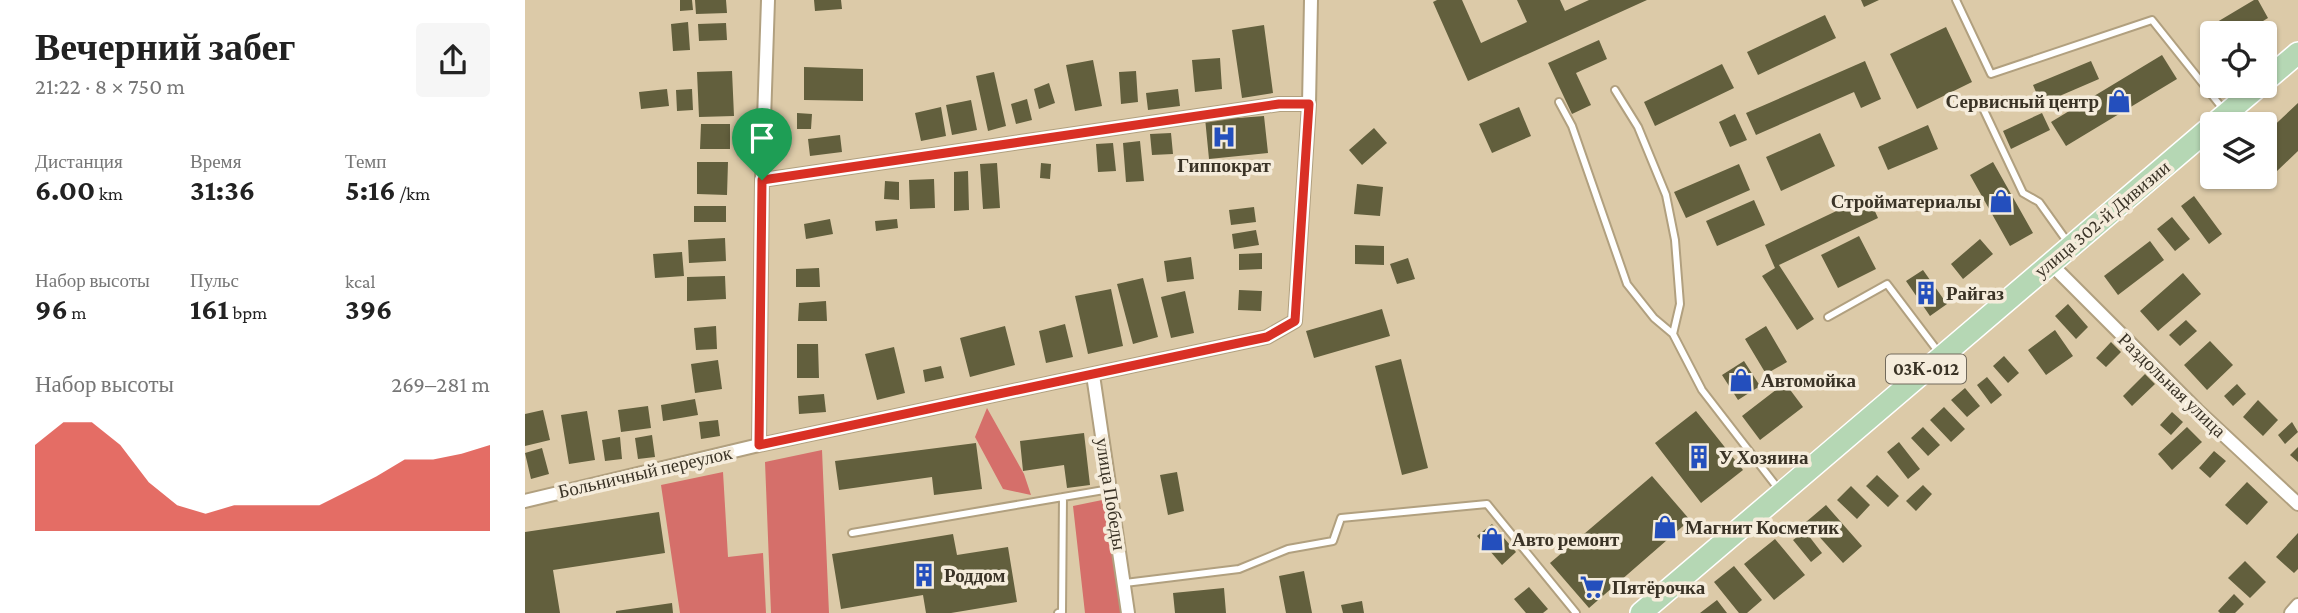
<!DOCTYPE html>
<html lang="ru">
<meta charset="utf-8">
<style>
body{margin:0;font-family:"Crimson Pro",serif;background:#f6f6f6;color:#222;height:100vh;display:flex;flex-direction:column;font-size:26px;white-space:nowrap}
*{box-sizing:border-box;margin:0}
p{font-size:23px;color:#767676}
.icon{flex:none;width:38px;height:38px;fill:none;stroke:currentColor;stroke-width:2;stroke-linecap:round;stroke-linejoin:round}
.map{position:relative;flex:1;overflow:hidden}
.details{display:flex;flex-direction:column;background:#fff;width:525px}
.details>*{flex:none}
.tools{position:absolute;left:1675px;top:21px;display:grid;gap:14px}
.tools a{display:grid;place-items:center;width:77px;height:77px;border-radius:7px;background:#fff;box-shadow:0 2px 5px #0004;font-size:35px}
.pin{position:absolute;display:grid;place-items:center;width:60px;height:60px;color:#fff;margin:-72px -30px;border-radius:50% 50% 50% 0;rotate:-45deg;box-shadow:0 0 7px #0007}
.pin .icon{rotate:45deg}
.round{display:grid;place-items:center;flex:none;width:74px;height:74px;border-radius:7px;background:#f6f6f6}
.overview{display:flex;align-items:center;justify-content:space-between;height:119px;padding:0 35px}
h1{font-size:38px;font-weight:700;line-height:52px}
.figures{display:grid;grid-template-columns:repeat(3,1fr);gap:10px;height:119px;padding:7px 35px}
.figures div{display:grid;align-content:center}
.figures b{font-size:30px;font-weight:700}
.figures small{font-size:19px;font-weight:400}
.figures p{font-size:19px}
.chart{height:196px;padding:14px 35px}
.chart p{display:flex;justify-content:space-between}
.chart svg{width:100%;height:126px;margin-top:7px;fill:#d93025;opacity:.7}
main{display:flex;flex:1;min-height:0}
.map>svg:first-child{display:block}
.forest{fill:#d56f6a}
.building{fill:#625f3d}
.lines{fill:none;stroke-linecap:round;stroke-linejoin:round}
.service-casing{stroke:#b1a07f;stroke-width:10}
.minor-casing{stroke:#b1a07f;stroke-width:16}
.primary-casing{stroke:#fff;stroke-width:24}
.service{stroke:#fff;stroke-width:6}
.minor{stroke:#fff;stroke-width:12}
.primary{stroke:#b5d7b4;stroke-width:21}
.route-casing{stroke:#fff;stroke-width:14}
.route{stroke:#d93025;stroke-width:9}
.labels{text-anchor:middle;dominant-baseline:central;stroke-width:7;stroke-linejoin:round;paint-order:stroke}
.shield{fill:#f5ecdb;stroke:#726a5c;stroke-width:2}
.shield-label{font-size:18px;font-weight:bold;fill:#3a3326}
.poi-label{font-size:19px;font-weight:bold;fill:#3a3326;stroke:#f5ecdb;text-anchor:start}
.street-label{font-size:19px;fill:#3a3326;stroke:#f5ecdb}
</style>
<main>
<section class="details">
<div class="overview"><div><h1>Вечерний забег</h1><p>21:22 · 8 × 750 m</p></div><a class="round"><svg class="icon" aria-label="share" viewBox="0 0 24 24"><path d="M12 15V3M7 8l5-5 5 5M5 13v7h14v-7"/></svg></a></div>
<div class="figures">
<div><p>Дистанция</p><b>6.00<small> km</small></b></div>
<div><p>Время</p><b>31:36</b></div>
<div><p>Темп</p><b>5:16<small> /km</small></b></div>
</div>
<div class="figures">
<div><p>Набор высоты</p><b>96<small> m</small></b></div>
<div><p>Пульс</p><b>161<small> bpm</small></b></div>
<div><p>kcal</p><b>396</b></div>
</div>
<div class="chart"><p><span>Набор высоты</span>269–281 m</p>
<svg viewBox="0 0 160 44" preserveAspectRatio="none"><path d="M0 44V14L10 6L20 6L30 14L40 27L50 35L60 38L70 35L80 35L90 35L100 35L110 30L120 25L130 19L140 19L150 17L160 14V44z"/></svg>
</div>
</section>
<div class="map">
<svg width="1773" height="613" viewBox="0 0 1773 613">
<rect width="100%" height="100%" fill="#dccaa8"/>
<path class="forest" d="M462 408 499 474 506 495 478 489 450 437Z
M297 450 304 613H246L240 462Z
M198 472 203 557 238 553 241 613H155L136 485Z
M582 499 599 613H560L548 506Z"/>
<path class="building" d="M155 0H167L168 10 155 11Z
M170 0H201L202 13 171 14Z
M289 0H316L317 9 290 11Z
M912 0H937L956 43 1002 22 992 0H1035L1040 11 1064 0H1122L943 81 908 2Z
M1336 0H1354L1339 7Z
M1729 0H1733L1743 18 1718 33H1687V37L1682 28Z
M1300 15 1311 38 1233 75 1222 52Z
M163 22 165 50 148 51 146 24Z
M201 23 202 40 174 41 173 24Z
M739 25 748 93 717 98 707 30Z
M1421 27 1447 82 1392 109 1365 54Z
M1074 40 1082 59 1051 73 1066 105 1047 114 1023 63Z
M1637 55 1652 79 1541 146 1526 122Z
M695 58 697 89 670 92 667 60Z
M568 60 577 106 550 111 541 65Z
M1340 61 1356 99 1336 108 1329 92 1231 135 1221 113Z
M1566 61 1574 79 1516 104 1508 85Z
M1197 64 1209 88 1130 126 1119 102Z
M279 67 338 69V101L279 100Z
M207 71 209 116 174 117 172 72Z
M611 71 613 102 596 104 594 72Z
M469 72 481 126 463 131 451 76Z
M524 83 530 103 514 109 509 89Z
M142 89 144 106 116 109 114 92Z
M167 89 168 110 152 111 151 90Z
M653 89 655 106 623 110 621 93Z
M502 99 507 120 491 124 486 104Z
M446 100 452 130 427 135 421 105Z
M1773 103V151L1751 172 1740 160V134Z
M416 107 421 136 396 141 390 113Z
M994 107 1006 136 967 153 954 124Z
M272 113 287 114 286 129H272Z
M1517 113 1525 130 1486 149 1478 131Z
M1210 114 1222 140 1205 147 1194 122Z
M713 115V118L739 116 743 153 684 159 680 118Z
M176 124H205V149H175Z
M1403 125 1413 149 1363 170 1353 147Z
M849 128 862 143 837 165 824 150Z
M646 133 648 154 627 155 625 134Z
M1295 133 1310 166 1256 191 1241 157Z
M315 135 317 152 285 156 283 139Z
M615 141 619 181 601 182 598 143Z
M588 143 591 171 573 172 571 144Z
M172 162H203L202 195 172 194Z
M1468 162 1508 233 1485 246 1445 175Z
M472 163 475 208 458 209 455 164Z
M516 163 526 164 525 179 515 178Z
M1214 164 1225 190 1161 218 1149 192Z
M443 171 444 210 429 211V172Z
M1699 177H1721L1722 178 1710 189Z
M409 179 410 208 385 209 384 180Z
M360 181 374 182V200L359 199Z
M832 184 858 187 855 216 829 214Z
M1343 196 1353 218 1254 265 1289 319 1272 330 1237 276 1250 268 1240 245Z
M1669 196 1697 234 1684 244 1656 206Z
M1229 200 1240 225 1192 246 1181 221Z
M169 206H201V222H169Z
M729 207 731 222 706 225 704 210Z
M1647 217 1665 239 1650 251 1632 229Z
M305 219 308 234 281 239 279 224Z
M372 219 373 228 351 231 350 221Z
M731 230 734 245 709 249 707 234Z
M1334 236 1351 269 1313 288 1296 255Z
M200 238 201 261 164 263 163 240Z
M1455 239 1468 254 1438 279 1426 264Z
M1625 241 1639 260 1593 295 1579 276Z
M830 245 859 246V265L830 264Z
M157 252 159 276 130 278 128 254Z
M737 253V269L714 270V254Z
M666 257 669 279 642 282 639 261Z
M883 258 890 279 872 284 865 264Z
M294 268 295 287H271V269Z
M1398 270 1422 304 1405 316 1381 281Z
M1658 273 1676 294 1633 331 1615 311Z
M200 276 201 299 162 301V277Z
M618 278 633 337 608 344 592 284Z
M586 289 598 346 563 354 550 296Z
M714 290 737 291 736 311 713 310Z
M660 291 669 333 646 338 636 297Z
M301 301 302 321H273L274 303Z
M1543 304 1563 327 1551 339 1530 316Z
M857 309 865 336 789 358 781 331Z
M1661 320 1672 331 1655 346 1644 335Z
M540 324 548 357 521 363 514 331Z
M191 326 192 349 171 350 169 328Z
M480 326 490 365 445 377 435 338Z
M1241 326 1262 362 1241 374 1220 339Z
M1530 330 1548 356 1521 375 1503 350Z
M1685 341 1708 365 1682 390 1659 365Z
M1586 342 1596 352 1581 367 1571 358Z
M272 344H293L294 378H272Z
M369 347 380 393 352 400 340 354Z
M1479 356 1494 373 1483 383 1468 366Z
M876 359 903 468 877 475 850 366Z
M193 360 197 389 170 393 166 364Z
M1219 361 1235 386 1213 400 1197 375Z
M416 366 419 378 400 382 398 370Z
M1620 374 1630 384 1607 406 1598 396Z
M1462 377 1477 395 1466 404 1452 385Z
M1260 383 1278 407 1235 440 1217 416Z
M1712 384 1721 394 1708 406 1699 396Z
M1440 388 1455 406 1442 417 1426 400Z
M299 394 301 412 274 414 273 396Z
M170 399 173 415 138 421 136 405Z
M1733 400 1753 420 1738 436 1718 417Z
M123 406 126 428 96 432 93 410Z
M1419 407 1440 429 1426 442 1405 420Z
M18 410 25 440 0 446V414Z
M62 411 70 460 44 464 36 415Z
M1171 411 1218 470 1176 503 1130 443Z
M1647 412 1658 422 1646 435 1635 425Z
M193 420 195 436 176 439 174 422Z
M1767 422 1773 432 1760 444 1753 435Z
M1398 427 1415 445 1403 456 1386 438Z
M1662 427 1677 442 1647 470 1633 454Z
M559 433 565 485 542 488 539 465 498 471 495 441Z
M127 435 130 457 113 459 110 438Z
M95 437 97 459 80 461 77 440Z
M1374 442 1395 469 1383 479 1362 452Z
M451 443 457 489 409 495 407 477 314 490 310 461Z
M1773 447V462L1765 455Z
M17 448 24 474 6 479 0 453Z
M1689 451 1701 461 1685 478 1674 468Z
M652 472 659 511 643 515 635 475Z
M1352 475 1374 496 1363 507 1341 486Z
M1127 476 1165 520 1064 608 1025 563Z
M1722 482 1743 502 1722 525 1700 505Z
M1398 485 1407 494 1391 511 1381 501Z
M1326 486 1345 505 1332 519 1312 500Z
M1301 505 1337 546 1318 563 1281 522Z
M134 512 140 553 28 570 35 613H0V532Z
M967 524 991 552 977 565 952 536Z
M1280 531 1297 553 1286 562 1268 540Z
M1773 533V569L1769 573 1751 557Z
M428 534 432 555 483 547 492 602 426 613H401L398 595 316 609 307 554Z
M1250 539 1280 575 1249 600 1219 564Z
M1720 561 1741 582 1725 598 1703 578Z
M1209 566 1237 600 1222 613H1214L1189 582Z
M779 571 787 613H761L754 576Z
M1004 587 1023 609 1018 613H1001L989 599Z
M699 588 701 613H650L648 593Z
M1709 594 1719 604 1710 613H1695L1693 611Z
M1192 600 1202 613H1175Z
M837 601 839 613H818L816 605Z
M147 603 148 613H91V611Z"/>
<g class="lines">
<g class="service-casing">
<path id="service" d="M1431 0 1466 74 1627 20 1698 109
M1090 90 1113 127 1141 195 1150 240 1155 304 1148 334 1177 390 1255 491
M1034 102 1047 126 1102 284 1129 318 1148 334
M1456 104 1498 193 1514 202 1544 244
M1303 317 1362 284 1415 354
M327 533 585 489
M600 583 714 569 763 549 808 541 816 518 962 504 1051 613
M533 613 537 612 538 497"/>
</g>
<g class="minor-casing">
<path id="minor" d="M237 180 754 104H784
M1525 263 1672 410 1773 504
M568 375 603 613
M234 445 237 180 243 0
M0 501 234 445 742 337 770 321 784 104 786 0
M1766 613 1773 605"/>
</g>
<g class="primary-casing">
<path id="primary" d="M1740 81 1773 53
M1689 124 1734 86
M1116 613 1687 126"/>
</g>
<use href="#service" class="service"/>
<use href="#minor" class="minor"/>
<use href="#primary" class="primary"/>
</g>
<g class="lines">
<g class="route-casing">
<path id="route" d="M754 104H784L770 321 742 337 234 445 237 180Z"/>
</g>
<use href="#route" class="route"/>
</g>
<defs>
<g id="shop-bare" transform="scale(1.89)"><path d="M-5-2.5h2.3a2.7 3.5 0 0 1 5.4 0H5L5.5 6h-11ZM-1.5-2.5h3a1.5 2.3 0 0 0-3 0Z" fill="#244fbd" stroke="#f5ecdb" stroke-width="2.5" paint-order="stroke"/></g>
<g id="hospital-bare" transform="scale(1.89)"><path d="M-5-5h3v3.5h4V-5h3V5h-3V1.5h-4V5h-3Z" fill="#244fbd" stroke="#f5ecdb" stroke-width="2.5" paint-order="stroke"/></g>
<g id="building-bare" transform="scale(1.89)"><path d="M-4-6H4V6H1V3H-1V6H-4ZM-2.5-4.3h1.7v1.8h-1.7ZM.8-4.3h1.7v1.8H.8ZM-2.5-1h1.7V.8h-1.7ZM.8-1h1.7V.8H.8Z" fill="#244fbd" stroke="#f5ecdb" stroke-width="2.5" paint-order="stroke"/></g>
<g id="supermarket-bare" transform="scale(1.89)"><path d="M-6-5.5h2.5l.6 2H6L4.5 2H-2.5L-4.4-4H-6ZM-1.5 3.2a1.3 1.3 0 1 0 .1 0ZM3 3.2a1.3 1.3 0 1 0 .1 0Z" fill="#244fbd" stroke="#f5ecdb" stroke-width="2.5" paint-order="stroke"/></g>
</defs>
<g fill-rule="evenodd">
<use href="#shop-bare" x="1594" y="101"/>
<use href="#hospital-bare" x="699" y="137"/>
<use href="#shop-bare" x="1476" y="201"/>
<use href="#building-bare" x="1401" y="293"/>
<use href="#shop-bare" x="1216" y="380"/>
<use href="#building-bare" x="1174" y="457"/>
<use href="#shop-bare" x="1140" y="527"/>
<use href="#shop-bare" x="967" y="539"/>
<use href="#building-bare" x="399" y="575"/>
<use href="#supermarket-bare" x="1067" y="587"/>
</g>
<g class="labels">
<rect class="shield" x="1361" y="354.5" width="80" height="29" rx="5"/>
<g class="shield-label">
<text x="1401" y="369">03К-012</text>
</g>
<g class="poi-label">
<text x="1574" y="101" text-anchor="end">Сервисный центр</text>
<text x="699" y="165" text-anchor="middle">Гиппократ</text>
<text x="1456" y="201" text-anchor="end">Стройматериалы</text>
<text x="1421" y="293">Райгаз</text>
<text x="1236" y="380">Автомойка</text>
<text x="1194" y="457">У Хозяина</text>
<text x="1160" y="527">Магнит Косметик</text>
<text x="987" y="539">Авто ремонт</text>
<text x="419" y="575">Роддом</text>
<text x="1087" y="587">Пятёрочка</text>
</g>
<g class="street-label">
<text transform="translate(1577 219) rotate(-40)">улица 302-й Дивизии</text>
<text transform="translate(1647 385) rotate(44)">Раздольная улица</text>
<text transform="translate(120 472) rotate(-13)">Больничный переулок</text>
<text transform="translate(586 494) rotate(81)">улица Победы</text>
</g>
</g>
</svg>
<div class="tools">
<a><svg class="icon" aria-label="locate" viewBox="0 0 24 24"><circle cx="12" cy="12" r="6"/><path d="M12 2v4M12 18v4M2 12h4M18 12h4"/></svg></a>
<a><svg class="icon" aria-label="layers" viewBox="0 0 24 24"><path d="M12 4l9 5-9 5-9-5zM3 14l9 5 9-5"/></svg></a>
</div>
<div class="pin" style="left:237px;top:180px;background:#1e9e55"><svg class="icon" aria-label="arrive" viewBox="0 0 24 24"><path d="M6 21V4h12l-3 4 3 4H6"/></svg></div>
</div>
</main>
